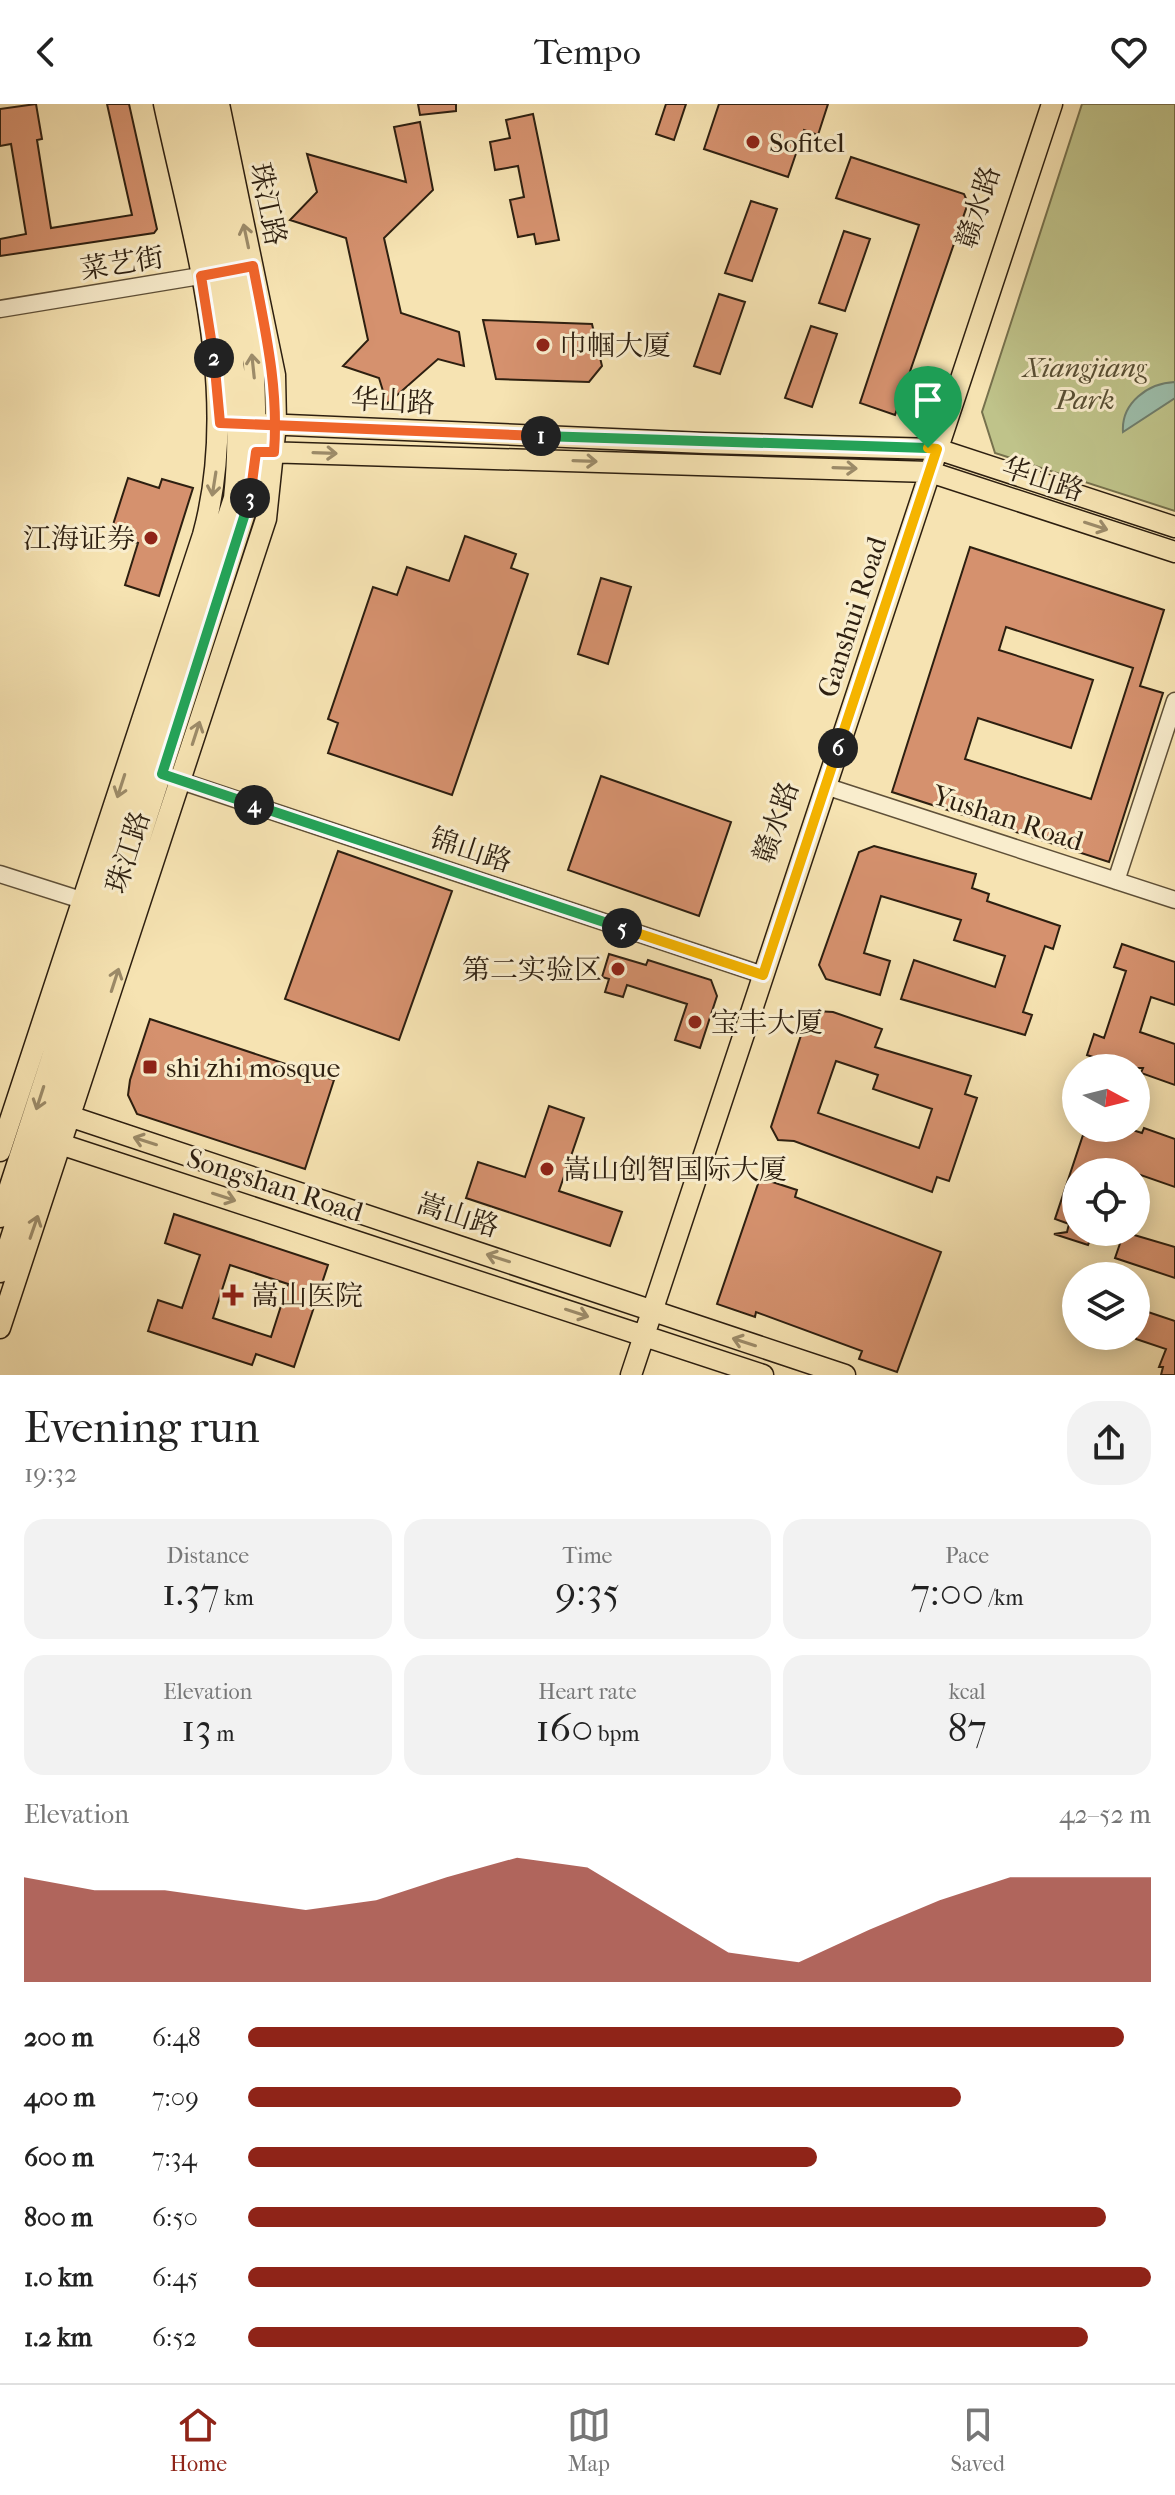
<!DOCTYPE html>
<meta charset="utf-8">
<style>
body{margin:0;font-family:"IM FELL French Canon","Noto Serif SC",serif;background:#f2f2f2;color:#222;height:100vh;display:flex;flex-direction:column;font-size:30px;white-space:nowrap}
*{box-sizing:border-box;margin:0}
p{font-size:26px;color:#767676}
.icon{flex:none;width:44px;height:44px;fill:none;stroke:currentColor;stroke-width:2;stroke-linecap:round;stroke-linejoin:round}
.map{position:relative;height:1271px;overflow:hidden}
.side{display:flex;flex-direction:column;background:#fff;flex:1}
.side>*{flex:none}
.needle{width:52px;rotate:97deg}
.controls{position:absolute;left:1062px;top:950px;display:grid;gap:16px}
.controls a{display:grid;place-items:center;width:88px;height:88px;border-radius:50%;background:#fff;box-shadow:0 4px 20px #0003;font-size:40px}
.pin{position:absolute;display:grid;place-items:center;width:68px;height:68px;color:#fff;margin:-82px -34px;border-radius:50% 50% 50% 0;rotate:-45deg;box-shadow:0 0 8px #0007}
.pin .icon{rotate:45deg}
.km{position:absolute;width:40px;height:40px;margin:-20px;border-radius:50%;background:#222;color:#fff;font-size:22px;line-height:40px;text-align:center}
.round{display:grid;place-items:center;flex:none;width:84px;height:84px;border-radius:32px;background:#f2f2f2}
.headline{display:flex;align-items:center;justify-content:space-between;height:136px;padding:0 24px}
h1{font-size:44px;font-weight:600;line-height:60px}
.metrics{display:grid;grid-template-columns:repeat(3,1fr);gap:12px;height:136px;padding:8px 24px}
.metrics div{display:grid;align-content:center;border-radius:20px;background:#f2f2f2;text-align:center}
.metrics b{font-size:40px;font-weight:600}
.metrics small{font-size:22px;font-weight:400}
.metrics p{font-size:22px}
.chart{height:224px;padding:16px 24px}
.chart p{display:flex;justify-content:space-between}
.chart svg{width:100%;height:144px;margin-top:8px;fill:#8f2418;opacity:.7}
ul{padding:0 24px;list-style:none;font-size:26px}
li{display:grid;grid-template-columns:128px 96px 1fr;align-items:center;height:60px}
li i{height:20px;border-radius:10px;background:#8f2418}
header{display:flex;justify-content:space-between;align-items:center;height:104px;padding:0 24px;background:#fff;font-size:36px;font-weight:600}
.dock{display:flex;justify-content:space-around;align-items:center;height:112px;border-top:2px solid #e0e0e0;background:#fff;font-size:22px;color:#767676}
.dock a{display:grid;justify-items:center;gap:4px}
.dock .selected{color:#8f2418}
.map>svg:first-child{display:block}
.green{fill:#bfc38a;stroke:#76714d;stroke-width:2}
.water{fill:#9dbeab;stroke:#707e6d;stroke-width:2}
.building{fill:#d5916e;stroke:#2d1f10;stroke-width:2;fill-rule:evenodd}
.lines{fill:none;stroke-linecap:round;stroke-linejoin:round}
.minor-casing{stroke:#5f5038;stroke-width:19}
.major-casing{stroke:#2d1f10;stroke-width:23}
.minor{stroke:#f9edcd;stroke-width:16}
.major{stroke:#f6e3b2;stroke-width:20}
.oneway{stroke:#9c8b69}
.split-1-casing{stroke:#fff;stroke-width:16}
.split-2-casing{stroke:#fff;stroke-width:16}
.split-3-casing{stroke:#fff;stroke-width:16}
.split-4-casing{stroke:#fff;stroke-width:16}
.split-5-casing{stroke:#fff;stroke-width:16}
.split-6-casing{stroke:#fff;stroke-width:16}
.split-7-casing{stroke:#fff;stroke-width:16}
.split-1{stroke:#22a559;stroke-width:10}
.split-2{stroke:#f0652b;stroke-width:10}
.split-3{stroke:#f0652b;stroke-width:10}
.split-4{stroke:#22a559;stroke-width:10}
.split-5{stroke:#22a559;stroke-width:10}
.split-6{stroke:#f5b400;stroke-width:10}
.split-7{stroke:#f5b400;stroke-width:10}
.poi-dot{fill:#8f2418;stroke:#f9edcd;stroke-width:3}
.labels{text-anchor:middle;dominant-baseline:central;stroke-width:6;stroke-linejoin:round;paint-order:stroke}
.poi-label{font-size:28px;fill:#2d1f10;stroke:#f9edcd;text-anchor:start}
.street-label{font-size:28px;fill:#2d1f10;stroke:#f9edcd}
.park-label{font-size:28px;font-style:italic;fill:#595035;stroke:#f9edcd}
</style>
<header><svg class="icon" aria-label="back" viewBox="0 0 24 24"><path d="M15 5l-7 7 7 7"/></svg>Tempo<svg class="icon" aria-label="heart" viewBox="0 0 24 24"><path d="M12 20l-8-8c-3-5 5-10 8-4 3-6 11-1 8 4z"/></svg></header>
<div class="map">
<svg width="1175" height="1271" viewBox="0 0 1175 1271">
<rect width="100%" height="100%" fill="#f6e3b2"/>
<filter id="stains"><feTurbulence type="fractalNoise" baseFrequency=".0025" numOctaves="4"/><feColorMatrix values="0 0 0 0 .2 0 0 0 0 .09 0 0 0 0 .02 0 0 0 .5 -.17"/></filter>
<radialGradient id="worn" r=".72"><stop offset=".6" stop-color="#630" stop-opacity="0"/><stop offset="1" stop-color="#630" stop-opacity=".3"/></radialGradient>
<path class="green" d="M1082 0H1175V407L995 349 982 308Z"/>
<path class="water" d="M1175 278V294L1123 328C1121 299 1148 279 1175 278Z"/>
<path class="building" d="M36 0 42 35 37 36 51 124 132 111 107 0H129L157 125 154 129 0 152V135L26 130 11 40 0 42V5Z
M418 0H456V7L420 11Z
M666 0H686L674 36 656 30Z
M719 0H828L818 31 804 26 788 73 704 45Z
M533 10 559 136 536 140 534 130 518 133 510 96 524 93 518 62 495 66 490 38 510 34 506 16Z
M420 18 433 86 384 134 401 209 459 228 464 262 438 255 387 300 379 274 343 262 368 236 346 134 290 116 317 88 307 50 406 78 394 23Z
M851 53 964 90 968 99 895 311 860 299 919 121 836 94Z
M751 97 777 105 752 177 725 169Z
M844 127 870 135 845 207 819 199Z
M719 190 745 198 720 270 694 262Z
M483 216 592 220 602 262 589 278 496 275Z
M811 222 837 230 812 303 785 294Z
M128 374 159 384 162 375 193 384 159 492 125 481 138 439 110 430Z
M465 432 516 450 511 464 528 470 452 691 328 649 338 619 328 615 373 483 397 491 407 463 449 477Z
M970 443 1164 506 1140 582 1163 589 1109 758 892 688ZM1006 523 1133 564 1091 695 965 655 978 614 1071 644 1093 576 999 546Z
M601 474 631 483 608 560 578 550Z
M601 672 731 718 699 812 568 766Z
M874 742 976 770 972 784 989 790 987 797 1060 822 1053 845 1045 842 1023 908 1032 911 1025 931 901 895 914 856 995 883 1005 852 954 836 961 816 881 792 864 849 890 857 880 891 826 875 819 861 859 748Z
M338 747 452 787 399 936 285 895Z
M1122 840 1175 858V901L1151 893 1140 928 1175 940V981L1141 969 1143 964H1126L1087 951 1094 930 1104 934 1126 867 1114 863Z
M609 850 646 861 648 856 711 876 717 892 700 944 675 936 687 900 627 881 623 893 605 888 609 875 602 873Z
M816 907 833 908 882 925 875 943 971 972 965 990 977 994 949 1077 937 1073 932 1088 794 1037 778 1036 771 1023 807 913ZM836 957 878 971 873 985 932 1005 919 1044 818 1009Z
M150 915 334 976 305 1065 137 1010 128 991 130 976Z
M549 1002 584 1014 559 1087 622 1108 610 1142 466 1094 478 1058 525 1073Z
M1100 1024H1126L1142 1029 1144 1024 1175 1035V1083L1115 1062 1113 1068H1076V1128H1093L1088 1141 1054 1130 1067 1128 1069 1120 1055 1115 1083 1031 1096 1035Z
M760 1074 797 1086 795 1093 941 1148 897 1268 859 1255 862 1247 756 1208 755 1213 717 1200Z
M174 1110 328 1161 294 1263 256 1250 252 1261 148 1227 158 1196 182 1204 200 1151 165 1139ZM230 1161 288 1180 271 1233 213 1214Z
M1124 1128 1175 1143V1174L1115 1154Z
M1136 1204 1175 1217V1271H1161L1163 1263H1159L1166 1245 1136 1235Z"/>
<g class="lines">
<g class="minor-casing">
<path id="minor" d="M0 205 212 170
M172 674 763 871
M825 682 1175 796
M0 770 94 800
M1116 777 1175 597"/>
</g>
<g class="major-casing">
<path id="major" d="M264 320 705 339 937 345 1175 423
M263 348 930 368 1175 448
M60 1009 845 1271
M51 1037 763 1271
M0 1047 203 431C242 288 194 140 164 0
M0 1113 234 394C249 260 211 130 184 0
M0 1168 252 387 256 348 254 259 200 0
M0 1224 266 415 276 320 275 271 219 0
M631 1271 1052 0"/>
</g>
<use href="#minor" class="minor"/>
<use href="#major" class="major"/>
</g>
<defs><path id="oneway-shaft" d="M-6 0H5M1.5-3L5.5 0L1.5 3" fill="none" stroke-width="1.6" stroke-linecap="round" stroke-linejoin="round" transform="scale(2)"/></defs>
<g class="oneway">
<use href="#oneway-shaft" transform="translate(246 132) rotate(-102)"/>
<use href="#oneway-shaft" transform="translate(253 262) rotate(-96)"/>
<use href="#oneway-shaft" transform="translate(325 349) rotate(2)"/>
<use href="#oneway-shaft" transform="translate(585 357) rotate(2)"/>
<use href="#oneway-shaft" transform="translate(845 364) rotate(2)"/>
<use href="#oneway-shaft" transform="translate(214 380) rotate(99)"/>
<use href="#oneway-shaft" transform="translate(1096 422) rotate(18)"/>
<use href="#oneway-shaft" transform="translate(196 629) rotate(-72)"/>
<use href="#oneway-shaft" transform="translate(121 682) rotate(108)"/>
<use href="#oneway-shaft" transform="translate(115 876) rotate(-72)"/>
<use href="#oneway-shaft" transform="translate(40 994) rotate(108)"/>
<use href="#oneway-shaft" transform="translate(145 1037) rotate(-162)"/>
<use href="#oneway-shaft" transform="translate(224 1093) rotate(18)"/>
<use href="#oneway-shaft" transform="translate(34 1123) rotate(-71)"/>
<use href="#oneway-shaft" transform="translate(498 1154) rotate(-162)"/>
<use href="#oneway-shaft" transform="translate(577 1209) rotate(18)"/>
<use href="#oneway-shaft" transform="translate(744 1238) rotate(-162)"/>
</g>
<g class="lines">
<g class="split-1-casing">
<path id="split-1" d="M541 332 928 344"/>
</g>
<g class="split-2-casing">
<path id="split-2" d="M214 254 220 319 541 332"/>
</g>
<g class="split-3-casing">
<path id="split-3" d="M214 254 201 172 253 162C265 225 279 284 274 348H256L250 394"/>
</g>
<g class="split-4-casing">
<path id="split-4" d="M250 394 162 670 254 701"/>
</g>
<g class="split-5-casing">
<path id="split-5" d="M254 701 622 824"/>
</g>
<g class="split-6-casing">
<path id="split-6" d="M622 824 763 871 838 644"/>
</g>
<g class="split-7-casing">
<path id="split-7" d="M838 644 937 345 928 344"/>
</g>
<use href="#split-1" class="split-1"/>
<use href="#split-2" class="split-2"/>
<use href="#split-3" class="split-3"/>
<use href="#split-4" class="split-4"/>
<use href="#split-5" class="split-5"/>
<use href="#split-6" class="split-6"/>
<use href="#split-7" class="split-7"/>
</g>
<g class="poi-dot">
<circle cx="753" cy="38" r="8"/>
<circle cx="543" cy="241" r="8"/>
<circle cx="151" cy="434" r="8"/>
<circle cx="618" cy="865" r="8"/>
<circle cx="695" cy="918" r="8"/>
<rect x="142" y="955" width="16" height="16" rx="4"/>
<circle cx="547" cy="1065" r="8"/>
<path d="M229 1179h8v8h8v8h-8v8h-8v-8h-8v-8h8z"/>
</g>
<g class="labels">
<g class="poi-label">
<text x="769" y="38">Sofitel</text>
<text x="559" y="241">巾帼大厦</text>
<text x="135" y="434" text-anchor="end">江海证券</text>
<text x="602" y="865" text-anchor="end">第二实验区</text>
<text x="711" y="918">宝丰大厦</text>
<text x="166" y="963">shi zhi mosque</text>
<text x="563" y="1065">嵩山创智国际大厦</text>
<text x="251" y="1191">嵩山医院</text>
</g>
<g class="street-label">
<text transform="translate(268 100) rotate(78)">珠江路</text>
<text transform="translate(978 103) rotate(-72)">赣水路</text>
<text transform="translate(122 159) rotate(-9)">菜艺街</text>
<text transform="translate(393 297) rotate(3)">华山路</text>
<text transform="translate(1043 375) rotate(18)">华山路</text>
<text transform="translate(852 513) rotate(-72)">Ganshui Road</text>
<text transform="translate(1008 714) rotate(18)">Yushan Road</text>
<text transform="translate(776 718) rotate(-71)">赣水路</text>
<text transform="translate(471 746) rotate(18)">锦山路</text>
<text transform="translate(128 748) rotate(-72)">珠江路</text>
<text transform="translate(275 1081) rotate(18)">Songshan Road</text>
<text transform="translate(458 1111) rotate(18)">嵩山路</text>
</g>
<g class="park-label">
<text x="1085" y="263">Xiangjiang<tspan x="1085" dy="32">Park</tspan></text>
</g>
</g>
<rect width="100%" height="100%" filter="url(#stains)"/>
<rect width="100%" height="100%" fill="url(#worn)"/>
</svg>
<div class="controls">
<a><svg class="needle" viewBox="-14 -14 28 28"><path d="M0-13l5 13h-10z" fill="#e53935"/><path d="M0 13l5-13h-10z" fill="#767676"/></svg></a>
<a><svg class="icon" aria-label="locate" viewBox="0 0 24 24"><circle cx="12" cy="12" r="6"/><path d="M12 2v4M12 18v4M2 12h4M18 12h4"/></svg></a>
<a><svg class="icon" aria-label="layers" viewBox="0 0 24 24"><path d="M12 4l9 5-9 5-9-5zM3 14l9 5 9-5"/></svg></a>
</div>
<div class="pin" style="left:928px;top:344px;background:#1e9e55"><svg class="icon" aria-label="arrive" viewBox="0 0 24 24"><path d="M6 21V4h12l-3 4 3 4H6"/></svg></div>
<b class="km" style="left:541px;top:332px">1</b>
<b class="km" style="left:214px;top:254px">2</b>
<b class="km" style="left:250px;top:394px">3</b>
<b class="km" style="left:254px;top:701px">4</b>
<b class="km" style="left:622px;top:824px">5</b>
<b class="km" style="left:838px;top:644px">6</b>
</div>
<section class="side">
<div class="headline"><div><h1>Evening run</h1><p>19:32</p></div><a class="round"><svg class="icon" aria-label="share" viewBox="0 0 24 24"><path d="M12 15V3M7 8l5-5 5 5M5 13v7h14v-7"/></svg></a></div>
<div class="metrics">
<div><p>Distance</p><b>1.37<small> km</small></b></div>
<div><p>Time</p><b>9:35</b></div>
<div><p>Pace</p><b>7:00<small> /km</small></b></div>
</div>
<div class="metrics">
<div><p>Elevation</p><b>13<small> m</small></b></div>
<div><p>Heart rate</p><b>160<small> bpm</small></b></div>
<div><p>kcal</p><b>87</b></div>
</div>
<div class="chart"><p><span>Elevation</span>42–52 m</p>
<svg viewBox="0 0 160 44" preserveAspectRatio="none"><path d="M0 44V12L10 16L20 16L30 19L40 22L50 19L60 12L70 6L80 9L90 22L100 35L110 38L120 28L130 19L140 12L150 12L160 12V44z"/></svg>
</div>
<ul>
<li><b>200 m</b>6:48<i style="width:97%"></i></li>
<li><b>400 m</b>7:09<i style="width:79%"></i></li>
<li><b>600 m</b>7:34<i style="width:63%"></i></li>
<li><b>800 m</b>6:50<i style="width:95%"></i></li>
<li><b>1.0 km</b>6:45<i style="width:100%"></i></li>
<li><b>1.2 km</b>6:52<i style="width:93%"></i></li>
</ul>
</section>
<nav class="dock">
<a class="selected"><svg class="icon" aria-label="home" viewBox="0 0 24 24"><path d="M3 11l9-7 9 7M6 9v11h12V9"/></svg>Home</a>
<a><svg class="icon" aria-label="map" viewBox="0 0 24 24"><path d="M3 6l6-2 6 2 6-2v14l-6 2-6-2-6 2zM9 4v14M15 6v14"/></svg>Map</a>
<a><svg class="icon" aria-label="saved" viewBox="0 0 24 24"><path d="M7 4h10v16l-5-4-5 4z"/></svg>Saved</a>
</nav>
